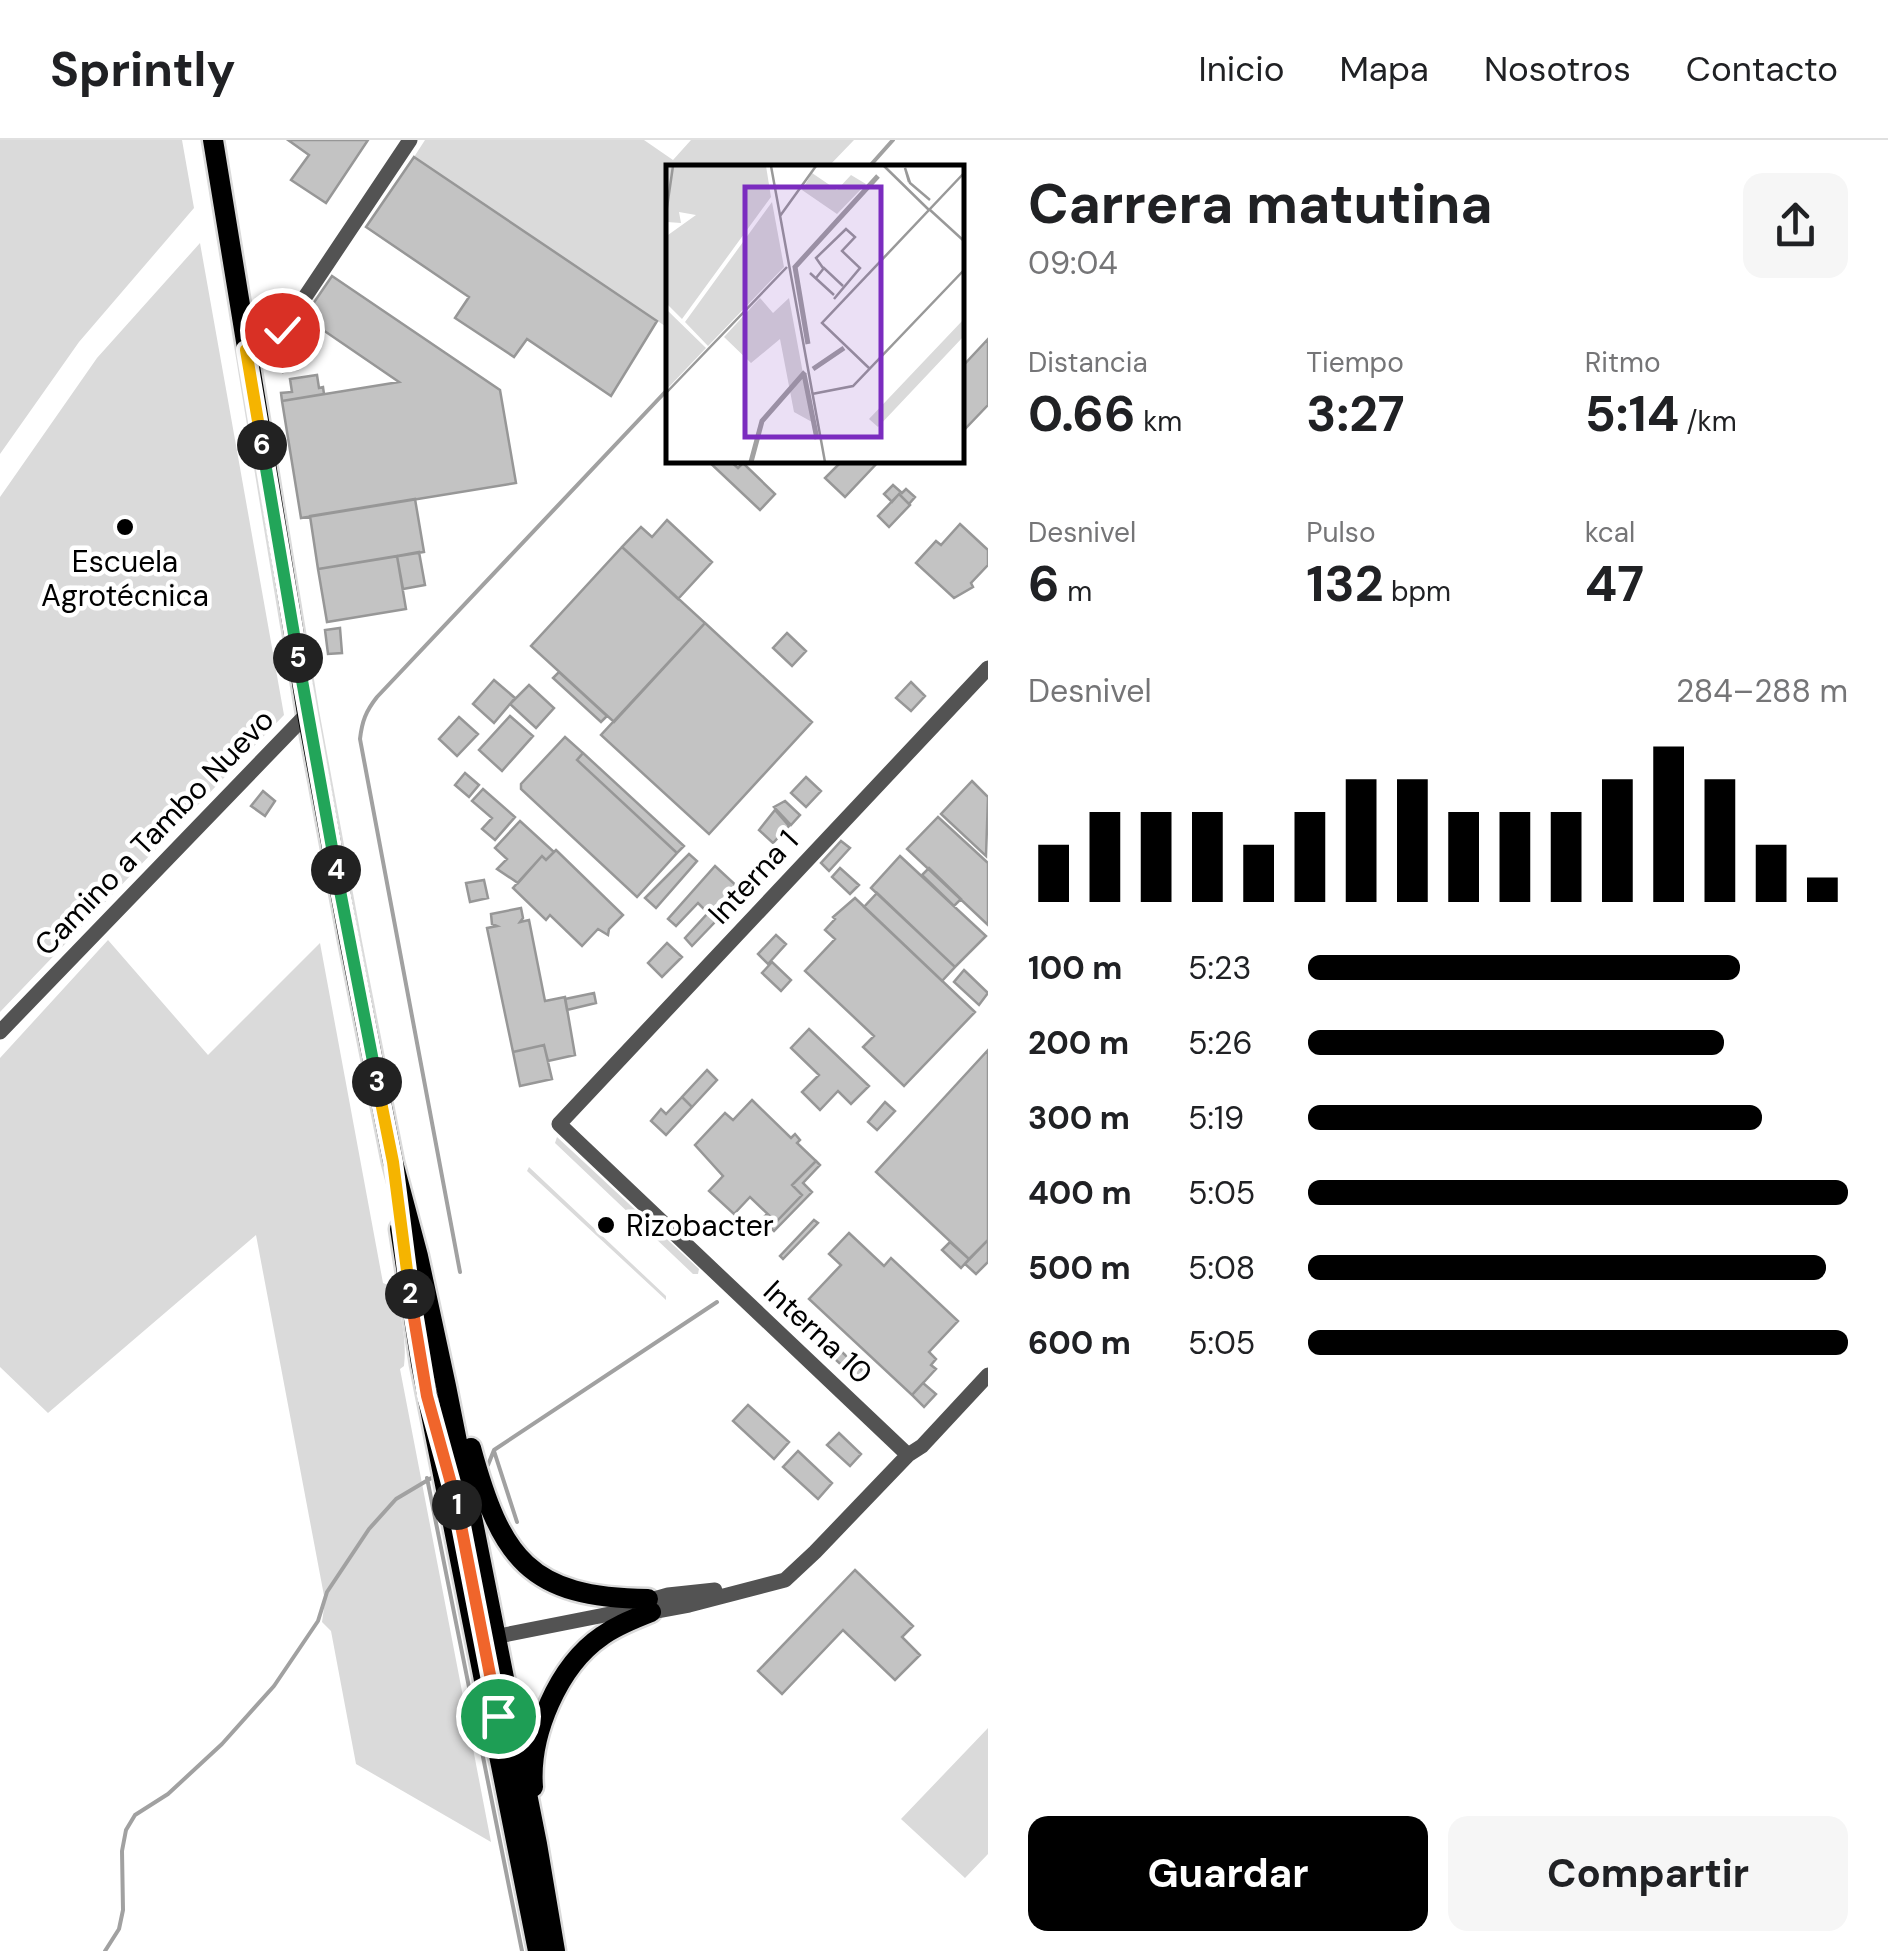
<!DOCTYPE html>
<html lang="es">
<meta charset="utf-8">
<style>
body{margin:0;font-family:"DM Sans",sans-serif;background:#f6f6f6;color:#202124;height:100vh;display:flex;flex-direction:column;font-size:38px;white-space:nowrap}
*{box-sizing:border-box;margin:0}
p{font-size:32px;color:#757577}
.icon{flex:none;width:55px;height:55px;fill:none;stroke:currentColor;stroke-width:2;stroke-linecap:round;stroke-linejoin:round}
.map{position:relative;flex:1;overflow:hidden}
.details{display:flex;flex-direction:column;background:#fff;width:900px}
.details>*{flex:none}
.pin{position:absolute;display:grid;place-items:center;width:85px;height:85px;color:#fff;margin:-42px;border:5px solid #fff;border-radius:50%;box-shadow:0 2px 10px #0007}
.km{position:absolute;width:50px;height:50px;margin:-25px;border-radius:50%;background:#222;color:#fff;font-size:28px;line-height:50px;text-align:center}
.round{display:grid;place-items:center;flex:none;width:105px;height:105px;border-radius:20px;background:#f6f6f6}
.overview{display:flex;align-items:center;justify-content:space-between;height:170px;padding:0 40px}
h1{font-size:55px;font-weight:700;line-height:75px}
.figures{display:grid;grid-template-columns:repeat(3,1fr);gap:15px;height:170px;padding:10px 40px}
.figures div{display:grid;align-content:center}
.figures b{font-size:50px;font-weight:700}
.figures small{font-size:28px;font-weight:400}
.figures p{font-size:28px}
.chart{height:280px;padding:20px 40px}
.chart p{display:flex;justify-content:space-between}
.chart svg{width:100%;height:180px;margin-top:10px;stroke:#000;stroke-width:6}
.cta{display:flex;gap:20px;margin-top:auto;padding:20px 40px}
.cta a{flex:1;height:115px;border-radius:20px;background:#000;color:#fff;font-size:40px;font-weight:700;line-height:115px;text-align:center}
.cta a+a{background:#f6f6f6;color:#202124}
ul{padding:0 40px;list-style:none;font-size:32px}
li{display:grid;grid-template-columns:160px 120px 1fr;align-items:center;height:75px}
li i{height:25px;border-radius:12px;background:#000}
header{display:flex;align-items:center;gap:60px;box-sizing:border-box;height:140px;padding:0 50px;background:#fff;border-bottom:2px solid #e0e0e0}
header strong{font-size:48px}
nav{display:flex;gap:55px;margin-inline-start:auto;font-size:35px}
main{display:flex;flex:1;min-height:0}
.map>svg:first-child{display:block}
.green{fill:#dadada}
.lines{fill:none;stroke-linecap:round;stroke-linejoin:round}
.stream{stroke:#a1a1a1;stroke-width:4}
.building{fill:#c3c3c3;stroke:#979797;stroke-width:2.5}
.major-casing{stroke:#dbdbdb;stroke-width:25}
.minor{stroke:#535353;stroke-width:15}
.major{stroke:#000;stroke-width:20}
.split-1-casing{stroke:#fff;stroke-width:20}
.split-2-casing{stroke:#fff;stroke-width:20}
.split-3-casing{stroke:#fff;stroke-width:20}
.split-4-casing{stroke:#fff;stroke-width:20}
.split-5-casing{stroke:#fff;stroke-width:20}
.split-6-casing{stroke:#fff;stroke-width:20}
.split-7-casing{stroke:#fff;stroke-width:20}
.split-1{stroke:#f0652b;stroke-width:12}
.split-2{stroke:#f0652b;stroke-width:12}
.split-3{stroke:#f5b400;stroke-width:12}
.split-4{stroke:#22a559;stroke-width:12}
.split-5{stroke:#22a559;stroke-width:12}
.split-6{stroke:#22a559;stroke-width:12}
.split-7{stroke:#f5b400;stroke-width:12}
.poi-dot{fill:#000;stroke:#fff;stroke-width:4}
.labels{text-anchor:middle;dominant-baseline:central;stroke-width:9;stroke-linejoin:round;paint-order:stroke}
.poi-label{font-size:30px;fill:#000;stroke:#fff}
.street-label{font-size:30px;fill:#000;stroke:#fff}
.inset-river{fill:none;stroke:#a1a1a1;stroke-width:5}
.inset-road{fill:none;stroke:#999;stroke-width:2.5}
.view{fill:#7b2cbf;fill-opacity:0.15;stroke:#7b2cbf;stroke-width:5}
.inset-edge{fill:none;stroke:#000;stroke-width:5}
</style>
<header>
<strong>Sprintly</strong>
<nav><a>Inicio</a><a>Mapa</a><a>Nosotros</a><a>Contacto</a></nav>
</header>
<main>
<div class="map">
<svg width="988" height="1811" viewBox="0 0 988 1811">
<rect width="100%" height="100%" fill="#fff"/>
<path class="green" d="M0 0H182L194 68 79 202 0 314Z
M425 0H644L673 20 691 0H854L828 27 668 28V188L414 17Z
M200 103 284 575 0 872V357L97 218Z
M108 800 208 915 320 803 383 1143 393 1147C401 1172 407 1200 404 1226L400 1229 491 1702 356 1624 331 1491 322 1482 325 1461 256 1095 48 1273 0 1227V918Z
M557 997 699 1129 698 1134H693L555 1003Z
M529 1027 666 1156V1160L527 1031Z
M988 1588V1714L965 1738 901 1679Z"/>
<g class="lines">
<path class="stream" d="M868 28 893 0
M460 1132 360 599C362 581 366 571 377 557L668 249
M494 1311 517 1382
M488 1325 494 1310 717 1162
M427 1338 522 1811
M105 1811 119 1789 123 1770 122 1711 126 1690 135 1675 168 1654 222 1604 274 1546 318 1481 327 1452 369 1389 396 1359 433 1337"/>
</g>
<path class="building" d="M288 0H368L326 63 291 40 309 15Z
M414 17 657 181 611 256 527 199 514 217 455 178 469 157 366 87Z
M332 136 500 250 516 343 301 378 282 261 399 242 304 177Z
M988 199V265L965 289 961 285V228Z
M295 210 298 229 283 232 279 212Z
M317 235 319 248 323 247 324 254 282 261 281 253 292 252 290 239Z
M707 320H729L738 328 743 323 775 354 760 370Z
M843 320H880L845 357 825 338Z
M893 345 902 353 906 349 915 357 909 364 899 354 892 362 884 354Z
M899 354 910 365 889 387 878 376Z
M415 359 424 412 318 429 310 376Z
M667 380 712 422 678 459 622 407 641 387 652 397Z
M960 384 988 410V425L971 443 973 447 954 458 916 423 936 401 941 405Z
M622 407 705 483 614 582 531 506Z
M419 412 425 445 403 449 397 416Z
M397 416 406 469 327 482 318 429Z
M705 483 812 582 709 694 601 595Z
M340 488 342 513 328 514 325 490Z
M787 493 806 511 792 526 773 508Z
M559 532 607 576 601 582 553 538Z
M494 540 515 558 494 583 473 564Z
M911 542 925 556 911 571 896 558Z
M529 545 554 568 536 588 510 564Z
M510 576 533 596 502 631 479 610Z
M459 577 478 594 457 616 439 599Z
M565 597 583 613 577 620 677 713 637 757 521 649V644Z
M583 613 684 706 677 713 577 620Z
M465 633 479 645 469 657 455 645Z
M806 637 821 651 806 667 791 653Z
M972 641 988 657 986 716 941 674Z
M483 649 515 677 495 700 482 689 492 678 472 661Z
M263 651 275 661 265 676 251 666Z
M785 661 800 675 791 685 774 667Z
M775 670 789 686 773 703 759 690Z
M938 677 988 723V785L907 709Z
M520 681 554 712 546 720 542 716 518 743 497 729 507 719 495 708Z
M841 701 850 708 829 731 821 723Z
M556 710 623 775 609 789 608 795 598 789 582 806 550 775 546 780 513 748 542 716 546 720Z
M689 714 697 721 656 768 645 758Z
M900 716 986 796 955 827 871 748Z
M715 726 741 750 714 779 698 763 676 786 668 779Z
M840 728 859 745 850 754 832 737Z
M929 728 961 759 954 766 922 735Z
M484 740 488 758 470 762 466 743Z
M877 753 955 827 942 841 864 767Z
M855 758 975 872 904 946 863 907 874 896 805 831 835 799 825 790 835 779 833 777Z
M521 768 523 778 520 782 529 780 545 861 565 857 575 915 548 921 544 905 513 912 487 788 497 786 492 784 491 774Z
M708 773 715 782 692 806 685 798Z
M776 795 786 804 768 824 758 814Z
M667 803 682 817 662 837 648 823Z
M772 822 791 840 781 851 762 833Z
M964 830 988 853 979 865 954 842Z
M594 853 596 863 567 870 565 859Z
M809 889 869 946 851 964 838 951 820 970 802 952 819 935 791 908Z
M544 905 552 939 520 946 513 912Z
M988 910V1100L969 1119 876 1032Z
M707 930 717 940 692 967 682 957Z
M682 957 692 967 666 995 651 981 661 969 666 974Z
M752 960 791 998 795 994 800 1000 797 1003 816 1021 792 1045 802 1055 776 1082 750 1057 734 1074 709 1051 723 1036 695 1005 725 973 733 980Z
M885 962 895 971 877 990 868 982Z
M816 1021 820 1025 803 1043 812 1052 774 1091 762 1079 767 1074 776 1082 802 1055 792 1045Z
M814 1080 818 1083 783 1119 780 1116Z
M849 1093 884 1126 891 1118 958 1181 929 1212 936 1219 931 1225 936 1229 912 1255 809 1159 841 1125 829 1114Z
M988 1100V1122L976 1134 965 1124Z
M950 1102 969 1119 961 1128 942 1110Z
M832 1203 865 1233 858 1240 825 1210Z
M923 1243 936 1254 924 1267 912 1255Z
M748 1265 789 1302 774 1319 733 1281Z
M839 1293 861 1314 850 1326 827 1305Z
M798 1311 832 1343 818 1359 783 1327Z
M855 1430 913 1486 902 1497 920 1515 895 1540 843 1490 782 1554 758 1531Z"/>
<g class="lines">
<g class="major-casing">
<path id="major" d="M213 0 307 574 349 800 393 1022 418 1116 446 1246 537 1704 555 1811
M400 1089 421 1224 538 1811
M471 1308C501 1418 529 1458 648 1459
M533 1647C529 1595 558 1526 602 1496 617 1485 634 1479 651 1472"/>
</g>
<path class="minor" d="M247 211 283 190 410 0
M0 892 307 574
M908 1315 559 984 988 528
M640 1463 668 1455 715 1450
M489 1498 625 1471 651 1472 689 1465 785 1440 815 1412 908 1315 922 1306 988 1235"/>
<use href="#major" class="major"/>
</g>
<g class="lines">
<g class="split-1-casing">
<path id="split-1" d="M457 1365 498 1576"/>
</g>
<g class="split-2-casing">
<path id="split-2" d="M410 1154 427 1256 457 1365"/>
</g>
<g class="split-3-casing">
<path id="split-3" d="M377 942 393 1022 410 1154"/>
</g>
<g class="split-4-casing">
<path id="split-4" d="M336 730 377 942"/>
</g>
<g class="split-5-casing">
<path id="split-5" d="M298 518 336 730"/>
</g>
<g class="split-6-casing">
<path id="split-6" d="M262 305 298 518"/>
</g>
<g class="split-7-casing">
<path id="split-7" d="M262 305 246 210 282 190"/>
</g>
<use href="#split-1" class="split-1"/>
<use href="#split-2" class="split-2"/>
<use href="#split-3" class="split-3"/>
<use href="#split-4" class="split-4"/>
<use href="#split-5" class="split-5"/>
<use href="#split-6" class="split-6"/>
<use href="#split-7" class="split-7"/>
</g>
<g class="poi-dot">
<circle cx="125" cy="387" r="10"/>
<circle cx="606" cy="1085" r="10"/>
</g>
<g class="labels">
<g class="poi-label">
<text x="125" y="421">Escuela<tspan x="125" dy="34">Agrotécnica</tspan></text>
<text x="626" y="1085" text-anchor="start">Rizobacter</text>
</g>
<g class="street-label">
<text transform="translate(154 692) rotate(-46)">Camino a Tambo Nuevo</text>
<text transform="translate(753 737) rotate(-47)">Interna 1</text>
<text transform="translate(818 1192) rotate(43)">Interna 10</text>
</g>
</g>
<g transform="translate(666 25)">
<rect width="298" height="298" fill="#fff"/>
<path d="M0 1H100L105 32 16 154 0 138V81L2 70 30 50 13 47 15 58 1 57ZM146 8 171 25 185 10 200 19 171 49 136 25ZM106 37 118 102 42 181 19 157ZM94 133 107 148 123 133 146 257 128 247 114 174 85 198 58 172ZM0 144 40 183 0 225ZM297 155V172L212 262 203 254Z" fill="#dadada"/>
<path class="inset-river" d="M142 179 129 102 212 11M147 204 178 183M138 209 151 274M85 297 96 256 139 207"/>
<path class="inset-road" d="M105 1 159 297M218 1 263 45M243 17 239 3 244 18 264 35M263 44 298 76M0 49 7 1M114 51 150 1M157 103 150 93 180 64 189 72 176 86 194 103 168 134M144 108 168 130M150 113 158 103 177 121M204 204 156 158 298 8M0 228 121 102M146 229 187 221 298 105"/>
<path class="view" d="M79 22H215V272H79Z"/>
<rect width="298" height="298" class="inset-edge"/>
</g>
</svg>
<div class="pin" style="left:498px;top:1576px;background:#1e9e55"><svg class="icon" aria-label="arrive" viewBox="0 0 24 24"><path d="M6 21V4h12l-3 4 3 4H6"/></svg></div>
<div class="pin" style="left:282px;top:190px;background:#d93025"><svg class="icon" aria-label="check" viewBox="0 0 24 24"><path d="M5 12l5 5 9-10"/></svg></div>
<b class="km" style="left:457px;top:1365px">1</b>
<b class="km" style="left:410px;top:1154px">2</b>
<b class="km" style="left:377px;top:942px">3</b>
<b class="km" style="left:336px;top:730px">4</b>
<b class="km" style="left:298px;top:518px">5</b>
<b class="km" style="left:262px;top:305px">6</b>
</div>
<section class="details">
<div class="overview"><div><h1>Carrera matutina</h1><p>09:04</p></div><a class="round"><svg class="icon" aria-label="share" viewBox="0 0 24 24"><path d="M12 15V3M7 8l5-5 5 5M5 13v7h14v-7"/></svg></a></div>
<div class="figures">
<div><p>Distancia</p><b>0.66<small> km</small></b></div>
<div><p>Tiempo</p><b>3:27</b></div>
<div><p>Ritmo</p><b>5:14<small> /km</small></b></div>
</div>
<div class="figures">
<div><p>Desnivel</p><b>6<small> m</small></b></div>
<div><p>Pulso</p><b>132<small> bpm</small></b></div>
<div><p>kcal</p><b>47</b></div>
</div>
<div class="chart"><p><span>Desnivel</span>284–288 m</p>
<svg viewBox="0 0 160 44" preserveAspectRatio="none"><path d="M5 44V30M15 44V22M25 44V22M35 44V22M45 44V30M55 44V22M65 44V14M75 44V14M85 44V22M95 44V22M105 44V22M115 44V14M125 44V6M135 44V14M145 44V30M155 44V38"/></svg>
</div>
<ul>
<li><b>100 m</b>5:23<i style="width:80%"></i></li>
<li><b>200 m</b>5:26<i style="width:77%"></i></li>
<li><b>300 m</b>5:19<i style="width:84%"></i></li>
<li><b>400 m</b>5:05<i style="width:100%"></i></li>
<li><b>500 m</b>5:08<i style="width:96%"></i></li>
<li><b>600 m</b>5:05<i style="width:100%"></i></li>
</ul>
<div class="cta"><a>Guardar</a><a>Compartir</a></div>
</section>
</main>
